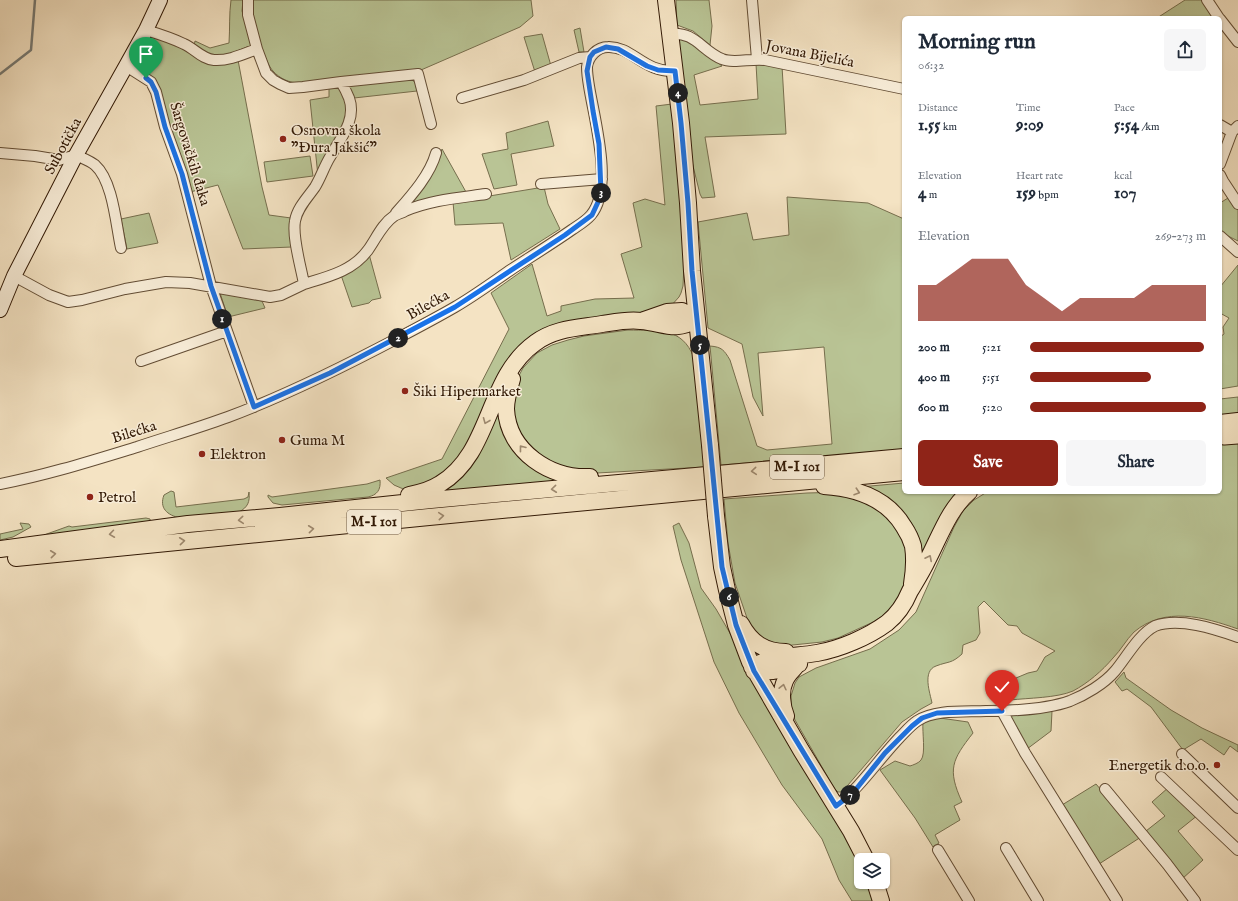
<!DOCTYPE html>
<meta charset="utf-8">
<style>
body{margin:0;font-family:"IM FELL English",serif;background:#f6f6f7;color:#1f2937;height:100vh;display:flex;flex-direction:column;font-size:15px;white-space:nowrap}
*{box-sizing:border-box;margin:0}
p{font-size:13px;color:#747a83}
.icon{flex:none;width:22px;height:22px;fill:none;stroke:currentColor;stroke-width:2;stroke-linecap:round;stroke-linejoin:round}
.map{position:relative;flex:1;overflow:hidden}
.details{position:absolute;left:902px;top:16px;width:320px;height:478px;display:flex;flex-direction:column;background:#fff;border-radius:6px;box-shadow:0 1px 3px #0004}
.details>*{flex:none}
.controls{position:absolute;left:854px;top:853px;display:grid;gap:8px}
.controls a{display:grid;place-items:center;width:36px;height:36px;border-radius:6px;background:#fff;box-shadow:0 1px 3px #0004;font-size:20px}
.pin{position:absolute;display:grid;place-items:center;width:34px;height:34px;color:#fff;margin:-41px -17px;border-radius:50% 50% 50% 0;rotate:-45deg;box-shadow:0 0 4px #0007}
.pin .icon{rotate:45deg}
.km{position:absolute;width:20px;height:20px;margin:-10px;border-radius:50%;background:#222;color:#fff;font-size:11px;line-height:20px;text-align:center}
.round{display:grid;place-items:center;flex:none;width:42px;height:42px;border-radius:6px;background:#f6f6f7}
.headline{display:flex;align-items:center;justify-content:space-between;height:68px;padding:0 16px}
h1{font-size:22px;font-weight:700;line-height:30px}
.stats{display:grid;grid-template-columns:repeat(3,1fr);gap:6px;height:68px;padding:4px 16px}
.stats div{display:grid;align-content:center}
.stats b{font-size:17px;font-weight:700}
.stats small{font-size:11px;font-weight:400}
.stats p{font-size:11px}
.chart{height:112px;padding:8px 16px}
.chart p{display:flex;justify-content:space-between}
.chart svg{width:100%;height:72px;margin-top:4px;fill:#8f2418;opacity:.7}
.cta{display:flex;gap:8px;margin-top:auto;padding:8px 16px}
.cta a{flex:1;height:46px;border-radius:6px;background:#8f2418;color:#fff;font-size:16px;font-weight:700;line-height:46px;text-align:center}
.cta a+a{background:#f6f6f7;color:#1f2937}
ul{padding:0 16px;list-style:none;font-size:13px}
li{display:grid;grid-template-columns:64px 48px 1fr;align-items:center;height:30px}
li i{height:10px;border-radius:5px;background:#8f2418}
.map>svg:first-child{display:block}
.green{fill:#b9c495;stroke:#766e4d}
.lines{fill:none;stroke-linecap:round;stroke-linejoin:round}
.stream{stroke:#757a75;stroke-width:2.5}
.street-casing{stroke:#624c34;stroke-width:12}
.secondary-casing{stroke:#321905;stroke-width:16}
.primary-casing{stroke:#321905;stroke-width:18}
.highway-casing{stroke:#321905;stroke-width:21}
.street{stroke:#f8edd8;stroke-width:10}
.secondary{stroke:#f8edd8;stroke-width:14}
.primary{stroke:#f4e3c3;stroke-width:16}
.highway{stroke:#f4e3c3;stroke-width:19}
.primary-bridge-casing{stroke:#321905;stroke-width:18;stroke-linecap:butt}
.primary-bridge{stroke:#f4e3c3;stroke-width:16}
.oneway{stroke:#9d886e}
.route-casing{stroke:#fff;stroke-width:8}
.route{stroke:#1a73e8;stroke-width:5}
.poi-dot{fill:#8f2418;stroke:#f8edd8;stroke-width:1.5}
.labels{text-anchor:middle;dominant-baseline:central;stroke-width:3;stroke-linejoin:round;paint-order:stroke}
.shield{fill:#f8edd8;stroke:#6d5944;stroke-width:1}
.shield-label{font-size:14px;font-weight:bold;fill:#321905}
.street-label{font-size:15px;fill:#321905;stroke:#f8edd8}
.poi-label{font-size:15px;fill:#321905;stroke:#f8edd8;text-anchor:start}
</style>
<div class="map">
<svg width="1238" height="901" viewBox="0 0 1238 901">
<rect width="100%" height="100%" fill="#f4e3c3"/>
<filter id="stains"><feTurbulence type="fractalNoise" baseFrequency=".005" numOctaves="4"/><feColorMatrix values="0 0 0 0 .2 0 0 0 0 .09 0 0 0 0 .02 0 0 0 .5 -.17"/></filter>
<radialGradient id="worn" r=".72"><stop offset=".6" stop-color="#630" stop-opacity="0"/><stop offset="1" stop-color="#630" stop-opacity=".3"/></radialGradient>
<path class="green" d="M231 0H243L242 11 252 45C226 55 218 63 194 46L195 41 210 48 229 43C230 28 229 14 231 0Z
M253 0H531L533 16 520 27 421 70 300 83C290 83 280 79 273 71 265 63 252 21 252 9 252 6 253 3 253 0Z
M676 0H709L712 26 710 45 693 31 677 25Z
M1185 0H1202L1213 18H1157Z
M580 28 584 52H579L574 30Z
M149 34 184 48 202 60H238L262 187 269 215 291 218 292 247 243 249 218 185 190 192 159 90 133 67Z
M542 34 551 66 535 72 524 37Z
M685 38 722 66 694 75 700 105 758 99 756 64 782 66 786 134 705 137 715 197 702 198 700 194 688 146 677 40Z
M410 79 415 82 417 91 354 98 348 85Z
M339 87 345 98 348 111 343 130 328 150 318 176 310 100 329 97V88Z
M672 104 685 244 683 286 681 293 679 297 670 307 540 335 453 471 408 491 394 485 386 478 442 459 509 329 491 293 532 264 547 316 561 311V306L595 299 634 298 621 254 642 247 633 203 645 199 665 205 656 106Z
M548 121 554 146 511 154 517 185 494 189 482 154 508 149 506 133Z
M442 149 466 192 407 207C418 190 437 169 442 149Z
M310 156 313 176 267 182 264 162Z
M544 187 548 204 560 229 511 260 503 223 455 225 453 202Z
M787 197 868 203 904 219V450L721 465 710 346C722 347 724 350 730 360L757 446 767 450 832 444 824 347 758 353 763 416 753 397 742 344 708 328 698 222 747 213 753 240 789 235Z
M1228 198 1238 209V241L1220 232V203Z
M149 213 158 243 127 249 121 219Z
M369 254 381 298 372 300 369 303 352 307 341 275Z
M1238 265V386L1220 389V337L1224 334 1223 327 1229 318 1220 313V287Z
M220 293 262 301 265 308 228 317Z
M628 330C657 331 682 326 694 358L705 467 579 474 536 457 514 425V385L523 368 537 353 552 345 568 340 584 336Z
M503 392 504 412 558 482 427 495 446 485Z
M1238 397V415L1220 416V399Z
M1238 443V629C1204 617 1165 606 1134 632 1126 640 1121 650 1113 658 1102 671 1088 683 1073 691 1057 698 1028 698 1010 700L1016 678 1028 673 1037 671 1045 657 1055 651 1022 633 1017 626 1008 625 984 601 978 607 980 633 976 640 963 645 962 654C951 664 949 661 936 666 922 671 930 693 932 703L921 709 902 722 842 792H838L834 788 795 720 791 708V696L795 683 799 677 816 668 870 649 899 630 916 612 954 527 963 511 974 500 987 492H1220V445Z
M380 480C381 490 377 495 368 497L282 505 273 503 268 497V495L272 497 367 484Z
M904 483V492H965L920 571 917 548 859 487Z
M171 491 174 492 176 507 244 499 248 497 249 492C250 502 248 507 239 512L180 518C167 515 159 508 164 495Z
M846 492 888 513 908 548V577L902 598 888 613 871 623 838 638 822 642 773 647 751 631 747 618 735 583 728 543 724 499 807 493Z
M146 518 150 519 151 524 45 537 44 535 69 526 72 527Z
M20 523 29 524 31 527 13 537 0 540V534L23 529Z
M679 523 689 543 701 588 716 609 861 860V882H869L876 901H852L839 880 822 839 782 785 739 713 714 662 681 560 673 526Z
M1124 672 1126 678 1171 710 1202 728 1238 745V752L1230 746 1224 755 1201 739 1183 750 1151 707 1127 689 1122 691 1115 682Z
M1052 711 1051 731 1027 749 1010 720 1013 714Z
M933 717 968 722 973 733C952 760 947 769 962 802L954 806 960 820 935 835 939 843 933 847 915 818 880 770 895 761 910 766C913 765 919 763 921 760 926 754 922 732 923 722Z
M1096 784 1141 837 1099 864 1062 805Z
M1169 787 1198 815 1178 831 1203 860 1182 879 1146 831 1165 816 1152 802Z"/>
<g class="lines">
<path class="stream" d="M0 74 31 50 35 0"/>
<g class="street-casing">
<path id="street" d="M248 0V15L257 49 266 73 273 80 280 84 289 88 303 87 341 82 418 74 431 124
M752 0 757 59
M1207 0 1219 18
M1220 19 1238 42
M146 30C159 34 172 38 184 44 195 49 202 59 214 60 229 61 243 54 257 49
M670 34C695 31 702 51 722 59 733 64 752 58 765 60L904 89
M126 66 151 82 156 92 165 127 182 174 211 286 254 407
M462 98 524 80 579 58 590 57
M1220 125 1232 132
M0 153 35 156 59 160 76 155C82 158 90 161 95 165 113 181 116 225 121 248
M1220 164 1232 132 1238 126
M1220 175 1223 181 1238 204
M541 184 602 179
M396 213C411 196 430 175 436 153
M1220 236 1238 252
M14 276 49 295 68 302 82 300 125 289 166 282 190 283 270 297 281 295 304 284C301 267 292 237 295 221 297 208 308 197 315 187 321 177 324 167 330 157 340 139 357 120 349 98 347 93 344 87 341 82
M304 284C327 277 353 271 368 250 376 239 382 224 394 216 397 214 402 213 405 211 431 200 458 198 486 194
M141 361 227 331
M0 484C47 475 91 461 137 447 167 437 198 428 228 417 287 395 343 367 398 338 417 328 436 318 455 307 474 296 493 282 512 269 532 256 553 243 573 229 579 225 586 221 591 215 614 188 594 118 589 86 588 80 587 73 587 67 588 57 597 47 608 47 632 46 644 73 675 71
M1002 711 1025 753 1117 901
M1182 754 1238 808
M1161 777 1238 850
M1105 789 1167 864 1195 901
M836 806C861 787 878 760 900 737 905 732 911 725 917 721 935 709 965 712 986 711 1011 711 1045 710 1070 701 1085 695 1104 684 1115 671 1126 658 1139 634 1155 626 1179 617 1215 629 1238 637
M1006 848 1038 901
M938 850 969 901"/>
</g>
<g class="secondary-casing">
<path id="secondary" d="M0 310 14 276 76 155 126 66 146 30 160 0"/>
</g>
<g class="primary-casing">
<path id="primary" d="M666 0 681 123 688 203 692 271 710 445
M644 320 667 312 682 311 697 319
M512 379C509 389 506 399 506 409 508 452 551 479 590 477
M1220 423 1238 421
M824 486C856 488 887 498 904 527 908 533 911 539 913 546 915 559 914 572 912 584
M409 495C420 493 431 490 440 484 492 453 486 378 535 343 555 328 579 328 602 324 615 322 629 319 641 321 664 323 675 333 697 319
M716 516 722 567 727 590 736 625 750 662 801 750 851 831 866 860
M0 549 188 524 280 516 431 500 904 457
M16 558 429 517 904 472
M741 624C751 643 765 652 786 652
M752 667C773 655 794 657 817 653 840 649 868 637 887 623 897 615 905 603 910 591 916 581 923 570 928 559 940 536 949 509 969 492
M754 671C770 673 785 670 799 664
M786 716C782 706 780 691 785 681 787 675 793 670 797 665
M875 882 881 901"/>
</g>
<g class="highway-casing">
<path id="highway" d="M1224 435 1238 434"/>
</g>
<use href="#street" class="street"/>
<use href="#secondary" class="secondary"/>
<use href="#primary" class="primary"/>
<use href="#highway" class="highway"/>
<g class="primary-bridge-casing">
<path id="primary-bridge" d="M710 445 716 516"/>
</g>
<use href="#primary-bridge" class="primary-bridge"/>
</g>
<defs><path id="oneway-chevron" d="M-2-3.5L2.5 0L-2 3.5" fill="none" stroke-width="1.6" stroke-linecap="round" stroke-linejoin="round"/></defs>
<g class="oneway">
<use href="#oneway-chevron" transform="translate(486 421) rotate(112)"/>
<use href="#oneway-chevron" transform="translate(522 448) rotate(-128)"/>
<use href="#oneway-chevron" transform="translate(754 471) rotate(175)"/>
<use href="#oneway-chevron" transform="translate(554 489) rotate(174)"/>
<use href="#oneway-chevron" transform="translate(857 492) rotate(18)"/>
<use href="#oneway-chevron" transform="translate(441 516) rotate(-5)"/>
<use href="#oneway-chevron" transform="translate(241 520) rotate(175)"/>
<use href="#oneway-chevron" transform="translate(311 529) rotate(-6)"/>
<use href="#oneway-chevron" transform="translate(112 534) rotate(172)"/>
<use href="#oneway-chevron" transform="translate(182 541) rotate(-6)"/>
<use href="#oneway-chevron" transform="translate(53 554) rotate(-6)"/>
<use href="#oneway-chevron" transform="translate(929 558) rotate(-63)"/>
<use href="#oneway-chevron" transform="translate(783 687) rotate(-77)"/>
</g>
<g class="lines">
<g class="route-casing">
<path id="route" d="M146 78 151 82 156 92 165 127 182 174 211 286 254 407 330 373 455 307 565 235 592 215 599 200 601 192 599 144 593 111 587 71 590 57 594 52 606 47 618 49 647 66 658 70 675 71 681 123 688 203 692 271 710 445 722 567 736 625 754 671 836 806 853 793 885 753 912 726 922 718 937 713 1002 711"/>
</g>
<use href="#route" class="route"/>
</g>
<g class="poi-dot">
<circle cx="283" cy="139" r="4"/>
<circle cx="405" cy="391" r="4"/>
<circle cx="282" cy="440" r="4"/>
<circle cx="202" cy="454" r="4"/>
<circle cx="90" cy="497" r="4"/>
<circle cx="1217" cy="765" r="4"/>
</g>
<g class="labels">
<g class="shield">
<rect x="770" y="455" width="54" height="24" rx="3"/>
<rect x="347" y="510" width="54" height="24" rx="3"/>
</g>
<g class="shield-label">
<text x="797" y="467">M-I 101</text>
<text x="374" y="522">M-I 101</text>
</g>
<g class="street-label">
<text transform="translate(810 54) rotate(11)">Jovana Bijelića</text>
<text transform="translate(63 146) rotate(-62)">Subotička</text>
<text transform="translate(190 154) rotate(73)">Šargovačkih đaka</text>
<text transform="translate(428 305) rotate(-29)">Bilećka</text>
<text transform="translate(134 432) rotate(-17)">Bilećka</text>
</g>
<g class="poi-label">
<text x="291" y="130">Osnovna škola<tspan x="291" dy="17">"Đura Jakšić"</tspan></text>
<text x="413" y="391">Šiki Hipermarket</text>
<text x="290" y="440">Guma M</text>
<text x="210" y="454">Elektron</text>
<text x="98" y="497">Petrol</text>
<text x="1209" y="765" text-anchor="end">Energetik d.o.o.</text>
</g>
</g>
<rect width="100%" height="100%" filter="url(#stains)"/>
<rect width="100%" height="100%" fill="url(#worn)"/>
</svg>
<div class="controls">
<a><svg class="icon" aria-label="layers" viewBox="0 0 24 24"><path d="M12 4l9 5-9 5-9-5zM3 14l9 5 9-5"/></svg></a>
</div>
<div class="pin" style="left:146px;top:78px;background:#1e9e55"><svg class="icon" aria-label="arrive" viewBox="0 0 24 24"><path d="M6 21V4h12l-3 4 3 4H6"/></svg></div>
<div class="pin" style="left:1002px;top:711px;background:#d93025"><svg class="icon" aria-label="check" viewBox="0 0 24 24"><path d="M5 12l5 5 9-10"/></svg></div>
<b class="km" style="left:222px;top:319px">1</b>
<b class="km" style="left:398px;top:338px">2</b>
<b class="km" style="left:601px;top:193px">3</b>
<b class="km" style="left:678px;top:93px">4</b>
<b class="km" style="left:700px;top:345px">5</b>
<b class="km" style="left:729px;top:597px">6</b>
<b class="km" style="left:850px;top:795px">7</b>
<section class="details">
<div class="headline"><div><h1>Morning run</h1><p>06:32</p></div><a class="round"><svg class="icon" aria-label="share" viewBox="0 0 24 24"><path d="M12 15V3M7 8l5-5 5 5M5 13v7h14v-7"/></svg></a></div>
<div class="stats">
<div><p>Distance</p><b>1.55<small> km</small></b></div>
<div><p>Time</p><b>9:09</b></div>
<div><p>Pace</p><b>5:54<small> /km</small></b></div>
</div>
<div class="stats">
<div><p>Elevation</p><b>4<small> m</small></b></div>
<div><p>Heart rate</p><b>159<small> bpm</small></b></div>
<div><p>kcal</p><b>107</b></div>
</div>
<div class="chart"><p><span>Elevation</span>269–273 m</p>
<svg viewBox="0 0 160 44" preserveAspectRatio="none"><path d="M0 44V22L10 22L20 14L30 6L40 6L50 6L60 22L70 30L80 38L90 30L100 30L110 30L120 30L130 22L140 22L150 22L160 22V44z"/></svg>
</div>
<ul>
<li><b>200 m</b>5:21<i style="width:99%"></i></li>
<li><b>400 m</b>5:51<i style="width:69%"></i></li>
<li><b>600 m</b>5:20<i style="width:100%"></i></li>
</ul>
<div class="cta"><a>Save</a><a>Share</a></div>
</section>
</div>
